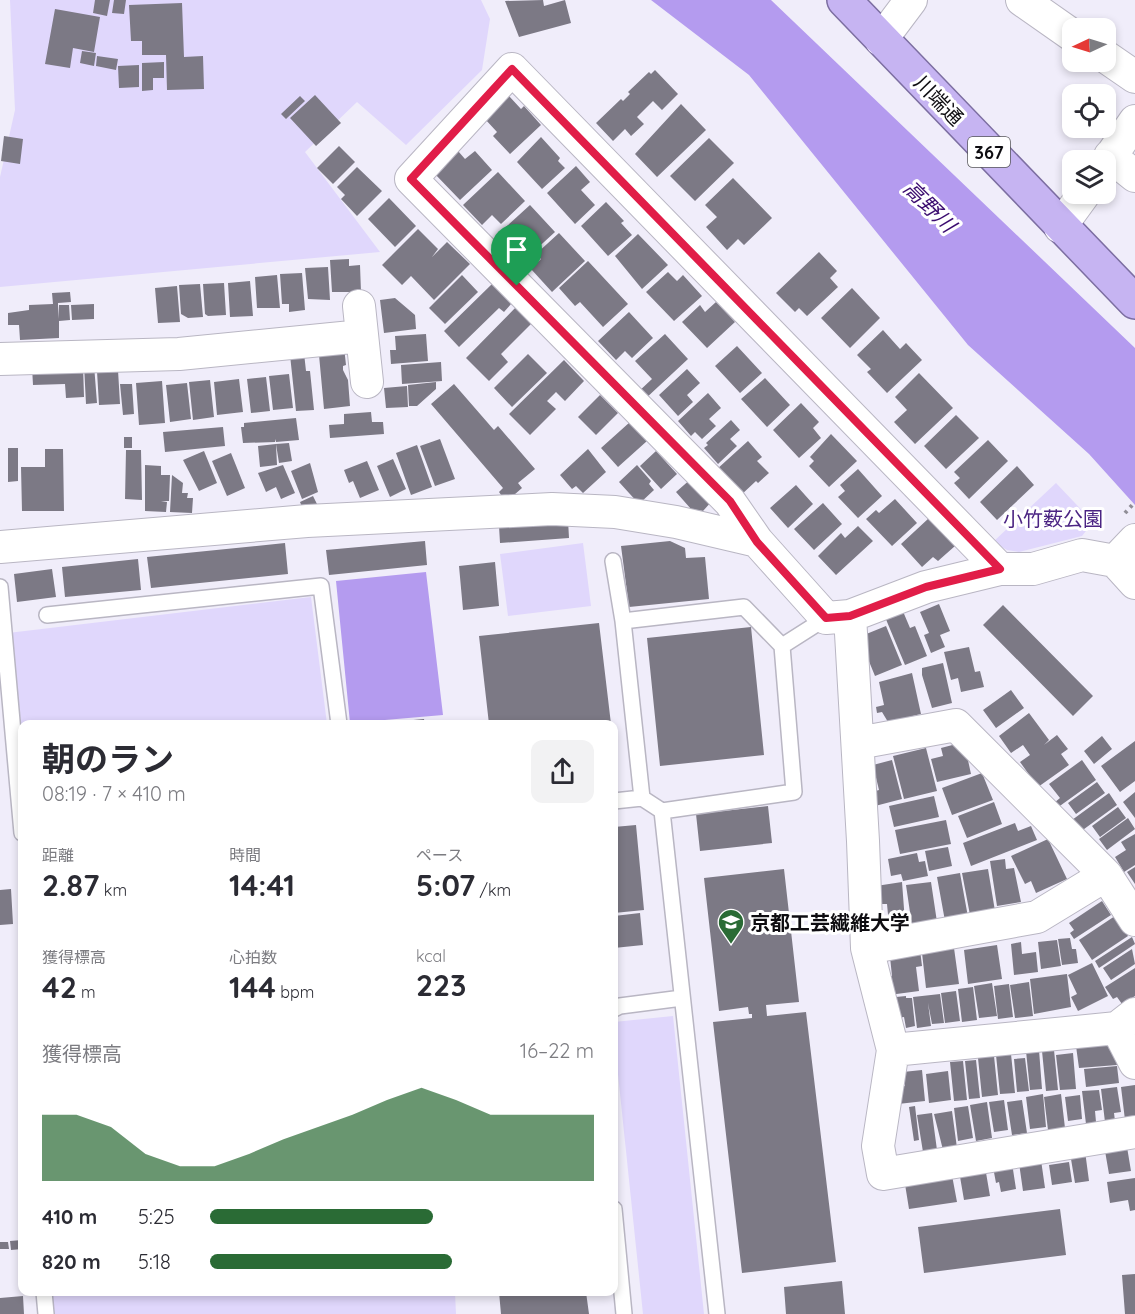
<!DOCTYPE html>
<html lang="ja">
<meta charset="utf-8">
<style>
body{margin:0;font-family:Quicksand,"Noto Sans JP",sans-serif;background:#f2f2f3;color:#2b2b33;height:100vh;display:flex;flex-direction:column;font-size:22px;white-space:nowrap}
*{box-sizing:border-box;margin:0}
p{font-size:20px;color:#7c7c81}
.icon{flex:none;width:33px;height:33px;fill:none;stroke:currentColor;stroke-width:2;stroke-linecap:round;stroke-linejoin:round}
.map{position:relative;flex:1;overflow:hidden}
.panel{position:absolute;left:18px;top:720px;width:600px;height:576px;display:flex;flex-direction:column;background:#fff;border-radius:12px;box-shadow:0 3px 9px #0003}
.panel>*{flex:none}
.needle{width:39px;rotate:266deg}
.controls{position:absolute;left:1062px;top:18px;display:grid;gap:12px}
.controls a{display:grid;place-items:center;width:54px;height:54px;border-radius:12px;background:#fff;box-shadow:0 3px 9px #0003;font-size:30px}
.pin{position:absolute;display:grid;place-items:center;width:51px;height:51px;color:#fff;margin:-62px -26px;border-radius:50% 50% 50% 0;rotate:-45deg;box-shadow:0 0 6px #0007}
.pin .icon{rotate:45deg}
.round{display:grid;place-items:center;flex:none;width:63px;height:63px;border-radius:12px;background:#f2f2f3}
.headline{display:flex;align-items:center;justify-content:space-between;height:102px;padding:0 24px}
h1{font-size:33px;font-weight:700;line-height:45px}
.stats{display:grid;grid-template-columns:repeat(3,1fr);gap:9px;height:102px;padding:6px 24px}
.stats div{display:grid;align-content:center}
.stats b{font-size:30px;font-weight:700}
.stats small{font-size:16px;font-weight:400}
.stats p{font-size:16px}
.chart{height:168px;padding:12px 24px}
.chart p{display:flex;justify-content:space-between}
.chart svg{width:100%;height:108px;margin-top:6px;fill:#2a6b35;opacity:.7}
ul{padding:0 24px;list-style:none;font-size:20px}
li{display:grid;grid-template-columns:96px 72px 1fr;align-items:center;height:45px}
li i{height:15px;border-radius:8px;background:#2a6b35}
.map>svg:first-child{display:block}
.green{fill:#e0d7fc}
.water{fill:#b49bef}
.building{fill:#7c7985}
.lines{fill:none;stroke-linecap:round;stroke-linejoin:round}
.service-casing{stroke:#b9b6c3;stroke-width:18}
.minor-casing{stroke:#b9b6c3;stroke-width:34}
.trunk-casing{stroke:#7c6ea1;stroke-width:36}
.path{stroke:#908e97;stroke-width:4;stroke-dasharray:3 4.5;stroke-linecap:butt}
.service{stroke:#fff;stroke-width:15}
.minor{stroke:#fff;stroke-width:32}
.trunk{stroke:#c6b4f2;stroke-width:33}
.route-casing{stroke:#fff;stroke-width:12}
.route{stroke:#e11d48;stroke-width:8}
.labels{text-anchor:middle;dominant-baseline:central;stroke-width:6;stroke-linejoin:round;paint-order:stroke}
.shield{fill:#fff;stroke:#565658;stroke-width:1.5}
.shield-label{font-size:18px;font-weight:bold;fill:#0e0d11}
.street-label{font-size:20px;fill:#0e0d11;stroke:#fff}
.park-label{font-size:20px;fill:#4b2483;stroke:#fff}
.poi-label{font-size:20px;font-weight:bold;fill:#0e0d11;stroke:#fff;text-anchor:start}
.water-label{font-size:21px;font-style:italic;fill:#3b0c6f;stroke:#fff}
</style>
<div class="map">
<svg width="1135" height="1314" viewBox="0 0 1135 1314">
<rect width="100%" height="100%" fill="#f0edfa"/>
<path class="green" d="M10 0H481L490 19 482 70 406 145 357 102 305 152 380 252 0 287V177L15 110Z
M1056 483 1093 522 1082 536 1019 552 1007 550 993 542Z
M583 543 591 606 508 616 500 554Z
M311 597 327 724H22V784L8 633Z
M673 1016 704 1314H643L614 1036V1022Z
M51 1292H455L456 1314H52Z"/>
<path class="water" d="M651 0H771L1135 348V505L1089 454 968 345 749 75Z
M426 572 443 715 350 723 336 581Z"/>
<path class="building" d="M95 0H110L107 16 93 13Z
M114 0H126L124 14 112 13Z
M543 0 544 6 565 0 571 23 519 37 505 1Z
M182 3 184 57 203 56 204 89 167 90 166 55H142V41H131L129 5Z
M55 9 100 17 94 52 73 48 70 68 45 64Z
M82 51 96 53 94 66 80 63Z
M97 56 118 59 116 70 96 66Z
M164 62V78H153V90L142 91V63Z
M139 65V87L119 88 118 66Z
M655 70 678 94 662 110 653 101 637 117 644 124 631 136 625 129 613 141 596 123 621 99 623 101 630 94 628 92 649 72 651 74Z
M315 95 341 123 316 146 290 118Z
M300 96 305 101 286 119 281 114Z
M509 96 521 109 524 106 541 125 510 154 493 136 497 132 485 119Z
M681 104 706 130 657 177 635 154Z
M4 136 23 139 20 164 1 161Z
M541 137 560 158 558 161 565 168 542 189 517 162Z
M709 138 734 163 695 201 670 176Z
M339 146 355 162 333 184 317 168Z
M458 151 465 159 475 151 492 170 460 200 434 173Z
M576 166 590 182 581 190 595 205 575 224 547 193Z
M357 167 382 191 357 216 341 199 345 195 337 187Z
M498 172 525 201 501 224 492 215 482 225 463 205Z
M733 178 772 218 744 245 738 239 727 250 706 227 717 217 705 205Z
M389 198 416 226 395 247 368 219Z
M606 202 624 221 621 223 632 235 608 256 581 226Z
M530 205 555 232 532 253 524 245 515 254 497 235Z
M418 229 438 249 432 257 447 242 470 264 434 300 411 276 402 285 382 265Z
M559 233 585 261 552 292 531 269 541 259 536 254Z
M638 234 668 265 642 289 615 256Z
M819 252 837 271 830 278 838 287 807 316 799 308 795 312 776 293Z
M349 259V266L360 265 361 292H332L330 260Z
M588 261 628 304 603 327 580 302 575 306 559 288Z
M328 267 330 300 308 299 305 268Z
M668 272 677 281 683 275 702 296 674 321 646 292Z
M302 273 305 310 289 312V304H282L280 274Z
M277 275 280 308H257L255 277Z
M462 275 478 292 445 324 429 308Z
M250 281 253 316 230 317 228 283Z
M224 283 226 315 208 316 205 314 203 284Z
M200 284 203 317 188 318 181 314 179 285Z
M492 284 511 304 504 312 499 308 459 347 444 331Z
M177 286 180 322 158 323 155 288Z
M852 288 880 318 850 348 821 318Z
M70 292 71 302 58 303V319L59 305H69L70 320 59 321V338L20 340 19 325H8V313L29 310V305L53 304 52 293Z
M395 298 415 315 416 329 384 333 380 300Z
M716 302 735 322 707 348 682 322 700 305 705 312Z
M94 304V319L72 320 71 305Z
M518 305 534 321 501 354 508 362 489 381 466 358Z
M629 312 653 338 632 358 625 351 616 360 598 341Z
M883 330 900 349 906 343 922 360 887 393 867 372 871 369 857 355Z
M426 334 428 361 391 364 390 350H396L395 336Z
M665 334 688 359 644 400 637 393 652 379 635 361Z
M737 346 762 373 740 393 715 366Z
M344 347 346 365 343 366V370L348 380 350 406 324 409 319 355Z
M304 353 306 371H310L314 410 296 411 290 355Z
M528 354 547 373 512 407 494 388Z
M564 360 584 381 565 401 556 392 547 401 556 409 530 435 509 414Z
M441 362 442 381 402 384 401 365Z
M83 365 84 397 66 398 65 384 33 385 32 367 54 366 55 373Z
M84 365H94L97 403 86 404Z
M687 369 700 383 687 395 693 402 678 416 659 395Z
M118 370 120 404 99 405 97 371Z
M919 373 953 408 915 444 894 422 907 410 895 397Z
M289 374 293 408 273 410 269 376Z
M266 377 270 411 251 413 247 379Z
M765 378 790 405 767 427 741 399Z
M239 379 243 412 217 415 214 382Z
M210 380 214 417 193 420 189 382Z
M162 381 165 423 139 425 136 383Z
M436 382V389L417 406H409L408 385Z
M187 383 191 419 170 422 166 385Z
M120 384H132L134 414 123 415Z
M454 384 494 430 498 426 535 469 518 483 522 488 506 502 499 492 503 488 431 404Z
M407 386 408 407 386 408 384 388Z
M708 393 721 408 709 419 716 426 702 439 695 432 691 436 678 421Z
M600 395 618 413 596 435 578 417Z
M801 403 819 422 813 428 821 438 799 458 773 430Z
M371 412 372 422H383L384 434 330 438 329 425 344 424V414Z
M956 415 979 438 946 469 924 446Z
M296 418 299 440 276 442V439L275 442 243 443 241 427H244V423Z
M731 420 740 430 730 439 737 446 718 464 704 448 708 445 706 443Z
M630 422 647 441 618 467 601 448Z
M223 427 225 446 165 452 163 432Z
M831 434 857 461 829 487 809 466 814 461 810 457Z
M124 437H132V448H124Z
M440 439 455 479 435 486 420 446Z
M988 440 1008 461 969 499 954 483 960 478 954 472Z
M748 441 762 457 757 461 769 473 758 483 756 481 740 496 716 470Z
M289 443 292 461 279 463 276 444Z
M276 444 277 465 260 467 258 446Z
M417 445 432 487 411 495 396 453Z
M8 448H18V481L8 482Z
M45 449H63L64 511H22L21 467H45Z
M588 449 606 472 583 493 576 486 572 489 560 475Z
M126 450H141L142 500 125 499Z
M204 451 217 483 199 491 183 460Z
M656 451 677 474 661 489 640 466Z
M231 453 245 488 227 496 212 461Z
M393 459 406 489 390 497 377 466Z
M367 461 379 490 360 498 353 481 349 483 344 470Z
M310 463 318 492 302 499 291 471Z
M145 465 161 466V475H170L169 501H161L167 502 166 512 145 511Z
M283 465 295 493 281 499 276 487 266 492 258 473Z
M637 465 651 481 649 484 654 490 639 504 619 482Z
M1017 466 1034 485 997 520 980 502Z
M858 469 882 496 858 518 838 497 845 491 840 485Z
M172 475 183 483 182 493H188L187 498H193L192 513 170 512Z
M692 478 712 501 703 511 691 509 676 492Z
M796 485 813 504 788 528 770 508Z
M313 496 318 506 304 512 300 502Z
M895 499 917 523 892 546 866 519 876 510 879 513Z
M823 503 842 524 814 550 794 529Z
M929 518 955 546 938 561 933 557 922 567 901 544Z
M568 520 569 538 500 543 499 526Z
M858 526 873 541 836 575 818 556 841 533 845 538Z
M425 541 427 565 329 575 326 550Z
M670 541 685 548 686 558 705 557 709 599 629 607 621 546Z
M285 543 288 574 151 588 147 557Z
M138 559 141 590 65 597 62 567Z
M495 562 499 606 463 610 459 566Z
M52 569 56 597 17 602 14 574Z
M939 604 950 631 940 635 945 647 931 653 924 635 929 633 920 612Z
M1003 605 1093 696 1073 716 983 625Z
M902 609 910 628 915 626 927 656 905 665 885 617Z
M599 623 611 724H489L479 636Z
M886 626 902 665 875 676 859 637Z
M751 627 764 755 660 766 647 638Z
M969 647 975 672 980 671 984 687 961 692 958 678 951 680 944 652Z
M943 663 952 703 932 708 922 675V668Z
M912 673 921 714 888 722 882 712 877 713 876 707 884 705 879 682Z
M1011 690 1024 708 996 728 983 710Z
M1029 713 1049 740 1044 745 1057 735 1068 749 1061 754 1069 765 1038 787 1020 762 1030 755 1023 745 1011 753 999 736Z
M424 719 425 724H382L381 723Z
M1102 736 1112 749 1094 764 1084 751Z
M1135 741V781L1120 792 1101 766Z
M964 742 971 774 937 782 931 759 943 756 941 748Z
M926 748 937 791 904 799 893 756Z
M892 760 902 799 875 806 872 792 879 790 873 765Z
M1082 760 1096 780 1057 808 1054 803 1060 798 1049 784Z
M982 773 993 800 952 815 942 788Z
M1097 782 1105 793 1076 814 1068 803Z
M1135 792V818L1123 802Z
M1109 793 1117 805 1080 832 1072 820Z
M934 796 939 817 894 827 889 806Z
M994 802 1002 824 967 838 958 816Z
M768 806 772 843 700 851 696 814Z
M1118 807 1126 818 1100 837 1092 826Z
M1128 818 1135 829 1107 850 1099 839Z
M946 820 951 844 900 854 895 830Z
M1015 823 1018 831 1031 826 1037 840 971 866 963 843Z
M636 825 644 910 614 913V827Z
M1135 834V865L1124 872 1115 857 1126 850 1121 842Z
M1048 839 1067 879 1036 893 1031 881 1025 884 1011 856Z
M948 847 952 866 929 871 925 851Z
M917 853 919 862 925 861 928 876 903 881 901 874 891 876 888 859Z
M1005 859 1006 869 1014 868 1021 902 997 906 990 861Z
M1135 867V884L1127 872Z
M784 869 799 1002 766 1005 767 1016 806 1012 836 1262 742 1273 713 1022 752 1018V1014H749L748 1007 719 1011 704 878Z
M988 869 995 911 970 915 962 873Z
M960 873 968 917 945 921 937 877Z
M902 882 905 922 889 925 887 904H878L876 886Z
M931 882 937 922 912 926 906 885Z
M11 889 13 924 0 925V890Z
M1102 901 1111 915 1074 939 1070 933 1074 930 1069 923Z
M640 913 643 945 614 948V916Z
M1115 916 1128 936 1092 960 1079 940Z
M1132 937 1135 944 1099 968 1095 961Z
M1070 938 1072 949H1076L1078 963 1062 965 1058 939Z
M1057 940 1061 966 1041 969 1038 942Z
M1021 942 1022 954 1036 952 1038 972 1014 975 1011 944Z
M997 945 1002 979 968 984 964 950Z
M954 948 959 984 926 988 922 953Z
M1132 949 1135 964 1111 980 1103 968Z
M920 950 922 966 916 967 919 991 889 995 886 977 892 976 890 957Z
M1092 963 1108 996 1078 1011 1071 997 1077 994 1068 975Z
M1135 968V996L1122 1004 1117 997 1113 999 1105 987Z
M1067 974 1071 1007 1034 1014 1030 979Z
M1029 982 1033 1016 1015 1018 1010 985Z
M992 983 997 1016 979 1018 974 986Z
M1009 984 1013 1017 998 1019 994 986Z
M973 987 977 1020 962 1022 958 989Z
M956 991 960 1021 945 1023 941 993Z
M940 994 944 1023 932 1024 928 1003 931 1026 917 1028 913 997Z
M906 996V998H912L915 1026 906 1028 904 1017 898 1018 896 997Z
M1108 1043 1109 1049H1115L1117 1065 1079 1068 1076 1046Z
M1039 1050 1042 1089 1030 1090 1026 1051Z
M1054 1050 1058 1090 1046 1091 1042 1051Z
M1073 1053 1076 1089 1060 1090 1056 1055Z
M1011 1054 1015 1093 1000 1094 996 1055Z
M994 1056 998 1095 982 1097 978 1058Z
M1025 1058 1029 1091 1017 1092 1014 1059Z
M976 1060 980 1098 969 1099 965 1061Z
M963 1061 967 1100 954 1101 950 1062Z
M1117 1066 1119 1083 1086 1087 1084 1069Z
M922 1070 925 1101 898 1104 897 1087 905 1086 903 1072Z
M948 1071 951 1100 929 1103 926 1074Z
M1135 1085V1119L1125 1120 1121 1087Z
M1117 1087 1121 1112 1114 1113 1115 1121 1105 1122 1101 1089Z
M1099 1090 1102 1110 1095 1111 1096 1122 1086 1124 1082 1091Z
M1043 1094 1046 1127 1030 1129 1026 1097Z
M1061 1094 1065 1128 1048 1130 1044 1097Z
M1080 1095 1082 1119 1068 1121 1065 1097Z
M1004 1100 1008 1130 994 1132 989 1102Z
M1022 1100 1027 1133 1012 1135 1007 1102Z
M987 1102 992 1138 976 1141 970 1105Z
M915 1106 919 1140 914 1141 909 1107Z
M968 1106 973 1138 958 1141 954 1108Z
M952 1111 957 1148 943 1150 934 1114Z
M932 1113 937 1150 923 1152 917 1115Z
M1127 1147 1131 1171 1109 1174 1105 1151Z
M1085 1151 1089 1181 1075 1183 1070 1153Z
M1041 1160 1045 1188 1023 1191 1019 1163Z
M984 1161 990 1196 964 1200 958 1165Z
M1069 1162 1072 1182 1052 1185 1049 1165Z
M1012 1163 1016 1189 1001 1192 999 1182 996 1183 993 1167Z
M951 1170 957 1202 909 1209 904 1178Z
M1135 1178V1210L1130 1211 1128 1200 1110 1203 1107 1182Z
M1060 1209 1066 1255 924 1273 918 1227Z
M22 1240V1249L11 1250 10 1241Z
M0 1242H8L9 1249H0Z
M1135 1274V1314H1125L1122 1275Z
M842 1281 845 1314H786L784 1287Z
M499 1292H586L589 1314H501Z
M23 1296 24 1314H0V1298Z"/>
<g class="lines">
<g class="service-casing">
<path id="service" d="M613 561 623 621 744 607 782 646 794 792 662 811
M0 587 22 833
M47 615 321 586 339 724
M623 621 642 798
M782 646 826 618
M614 801 642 798 662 811 717 1314
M614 1009 620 1006 682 998
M614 1209 624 1314
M44 1292 46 1314"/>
</g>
<g class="minor-casing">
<path id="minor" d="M1022 0 1072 35
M881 40 911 0
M1106 57 1135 77
M1110 156 1135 176
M1106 163 1135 121
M1060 227 1084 194
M359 306 367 382
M0 359 179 354 362 336
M757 541 730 502 411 179 512 69 1000 569
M0 547 307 521 552 509 615 512 676 522 757 541 826 618 850 616 926 587 1000 569H1033L1082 555 1115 561
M1115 561 1135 583
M1115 561 1135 540
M850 616 863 841 867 948 893 1050 878 1146 883 1174 1135 1132
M858 743 956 725 1106 875 1135 920
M867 948 1037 917 1106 875
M1117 1028 1135 1063
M893 1050 1117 1028 1135 1014"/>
</g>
<g class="trunk-casing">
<path id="trunk" d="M844 0 1135 302"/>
</g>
<path class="path" d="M1125 513 1135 502"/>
<use href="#service" class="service"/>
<use href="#minor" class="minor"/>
<use href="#trunk" class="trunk"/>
</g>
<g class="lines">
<g class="route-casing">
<path id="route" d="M512 69 1000 569 926 587 850 616 826 618 757 542 730 501 411 179Z"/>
</g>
<use href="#route" class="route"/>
</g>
<defs>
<g id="university-pin" transform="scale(1.35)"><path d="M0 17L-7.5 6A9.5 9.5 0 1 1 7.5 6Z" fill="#2a6b35" stroke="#fff"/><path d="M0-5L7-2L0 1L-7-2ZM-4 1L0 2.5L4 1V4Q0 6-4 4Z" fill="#fff"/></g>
</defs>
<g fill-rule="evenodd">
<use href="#university-pin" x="731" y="922"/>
</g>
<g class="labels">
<rect class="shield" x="968" y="137" width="42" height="30" rx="4.5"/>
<g class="shield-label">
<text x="989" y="152">367</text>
</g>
<g class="street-label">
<text transform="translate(939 100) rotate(46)">川端通</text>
</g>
<g class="park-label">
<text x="1053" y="518">小竹薮公園</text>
</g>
<g class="poi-label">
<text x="750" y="922">京都工芸繊維大学</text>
</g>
<g class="water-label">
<text transform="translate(930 206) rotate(45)">高野川</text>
</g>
</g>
</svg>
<div class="controls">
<a><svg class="needle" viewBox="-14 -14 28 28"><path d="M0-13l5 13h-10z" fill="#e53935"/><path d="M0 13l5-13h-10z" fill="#7c7c81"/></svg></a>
<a><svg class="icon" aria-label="locate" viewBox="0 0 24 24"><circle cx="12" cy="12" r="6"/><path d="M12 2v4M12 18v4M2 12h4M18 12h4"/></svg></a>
<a><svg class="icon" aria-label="layers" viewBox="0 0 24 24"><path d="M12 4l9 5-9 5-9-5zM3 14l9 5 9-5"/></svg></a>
</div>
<div class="pin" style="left:517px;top:286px;background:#1e9e55"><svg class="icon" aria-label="arrive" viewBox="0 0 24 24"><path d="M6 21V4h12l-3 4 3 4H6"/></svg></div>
<section class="panel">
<div class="headline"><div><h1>朝のラン</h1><p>08:19 · 7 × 410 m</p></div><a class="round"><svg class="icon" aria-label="share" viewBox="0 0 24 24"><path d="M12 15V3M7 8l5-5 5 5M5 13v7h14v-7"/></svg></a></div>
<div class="stats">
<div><p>距離</p><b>2.87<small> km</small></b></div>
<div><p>時間</p><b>14:41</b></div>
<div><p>ペース</p><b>5:07<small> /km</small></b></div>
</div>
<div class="stats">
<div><p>獲得標高</p><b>42<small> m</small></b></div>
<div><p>心拍数</p><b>144<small> bpm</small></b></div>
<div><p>kcal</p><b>223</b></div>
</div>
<div class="chart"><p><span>獲得標高</span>16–22 m</p>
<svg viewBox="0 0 160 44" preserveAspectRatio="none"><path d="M0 44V17L10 17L20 22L30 33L40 38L50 38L60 33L70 27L80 22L90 17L100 11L110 6L120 11L130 17L140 17L150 17L160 17V44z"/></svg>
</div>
<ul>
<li><b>410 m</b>5:25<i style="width:58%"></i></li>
<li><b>820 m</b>5:18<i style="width:63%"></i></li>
</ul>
</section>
</div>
